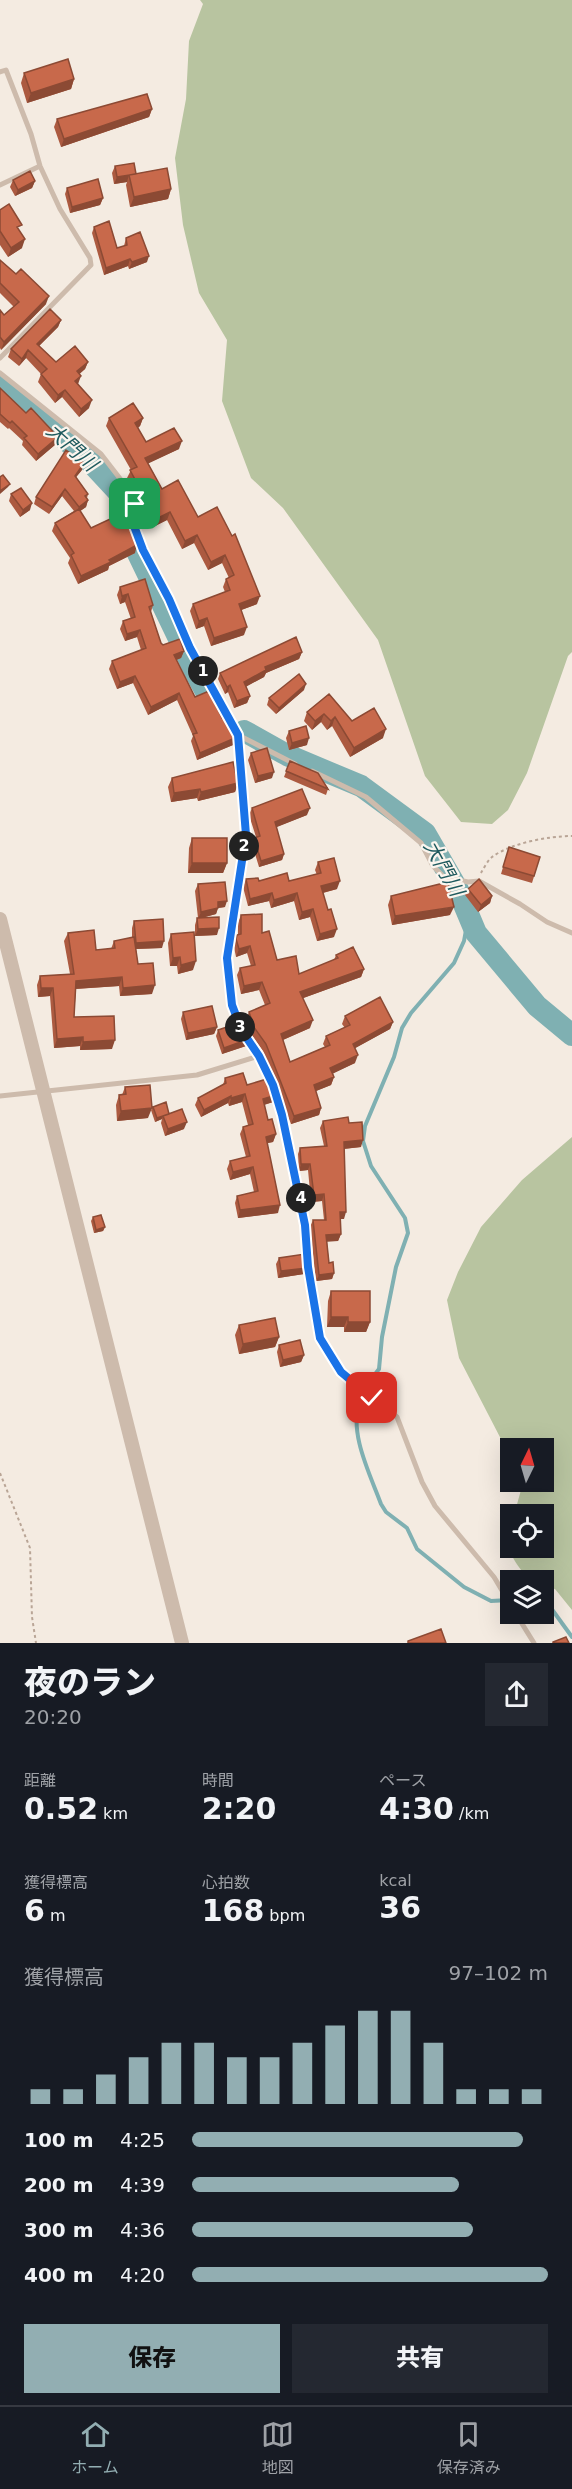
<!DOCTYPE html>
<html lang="ja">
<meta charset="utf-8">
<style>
body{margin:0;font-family:"DejaVu Sans","Noto Sans JP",sans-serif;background:#242831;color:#f1f3f6;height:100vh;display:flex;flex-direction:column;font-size:22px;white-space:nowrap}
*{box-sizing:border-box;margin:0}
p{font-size:20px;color:#9ea1a6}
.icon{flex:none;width:33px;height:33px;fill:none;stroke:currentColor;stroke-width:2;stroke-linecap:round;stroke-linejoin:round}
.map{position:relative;height:1643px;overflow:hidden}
.side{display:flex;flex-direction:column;background:#171b24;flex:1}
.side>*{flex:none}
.needle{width:39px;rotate:5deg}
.fabs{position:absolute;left:500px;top:1438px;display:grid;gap:12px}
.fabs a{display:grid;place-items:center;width:54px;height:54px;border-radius:0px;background:#171b24;box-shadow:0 6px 24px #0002;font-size:30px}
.pin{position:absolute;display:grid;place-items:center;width:51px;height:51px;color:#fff;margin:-26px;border-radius:12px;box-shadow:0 3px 9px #0006}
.km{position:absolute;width:30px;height:30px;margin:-15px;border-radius:50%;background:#222;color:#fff;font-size:16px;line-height:30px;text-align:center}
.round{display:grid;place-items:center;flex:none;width:63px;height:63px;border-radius:0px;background:#242831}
.head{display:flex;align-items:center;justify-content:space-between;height:102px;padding:0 24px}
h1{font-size:33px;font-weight:800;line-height:45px}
.figures{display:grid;grid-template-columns:repeat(3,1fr);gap:9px;height:102px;padding:6px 24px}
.figures div{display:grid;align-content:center}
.figures b{font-size:30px;font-weight:800}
.figures small{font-size:16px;font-weight:400}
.figures p{font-size:16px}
.chart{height:168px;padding:12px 24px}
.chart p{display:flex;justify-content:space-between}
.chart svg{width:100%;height:108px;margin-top:6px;stroke:#92aeb2;stroke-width:6}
.cta{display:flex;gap:12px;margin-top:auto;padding:12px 24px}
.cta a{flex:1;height:69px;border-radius:0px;background:#92aeb2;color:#111;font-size:24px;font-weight:800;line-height:69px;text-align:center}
.cta a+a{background:#242831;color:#f1f3f6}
ul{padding:0 24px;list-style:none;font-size:20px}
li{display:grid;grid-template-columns:96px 72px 1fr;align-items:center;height:45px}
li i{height:15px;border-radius:8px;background:#92aeb2}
.menu{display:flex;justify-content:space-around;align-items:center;height:84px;border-top:2px solid #363941;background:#171b24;font-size:16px;color:#9ea1a6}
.menu a{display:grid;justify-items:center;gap:3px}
.menu .on{color:#92aeb2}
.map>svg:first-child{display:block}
.green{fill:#b8c4a0}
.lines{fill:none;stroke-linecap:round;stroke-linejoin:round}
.stream{stroke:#7fb0b2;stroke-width:4}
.river{stroke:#7fb0b2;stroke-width:22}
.path{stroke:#b9a596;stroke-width:2;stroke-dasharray:3 3;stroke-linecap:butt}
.service{stroke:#cdbbac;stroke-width:5}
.tertiary{stroke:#cdbbac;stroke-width:14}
.wall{fill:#ac5a40}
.shaded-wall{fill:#8c4a34}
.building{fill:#c8694b;stroke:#8c4a34;stroke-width:1.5}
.route-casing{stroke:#fff;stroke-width:12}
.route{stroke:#1a73e8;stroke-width:8}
.labels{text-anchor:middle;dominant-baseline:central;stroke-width:4.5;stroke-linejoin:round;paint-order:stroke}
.water-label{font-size:20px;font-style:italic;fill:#1f5a5e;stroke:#fbf5ee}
</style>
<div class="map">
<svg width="572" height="1643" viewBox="0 0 572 1643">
<rect width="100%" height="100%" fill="#f4ebe1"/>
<path class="green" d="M200 0H572V652L568 656 527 773 508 810 492 824 461 822 425 776 378 640 283 508 251 478 222 401 227 340 199 293 183 225 175 158 186 99 189 41 203 4Z
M572 1137V1610L555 1589 543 1586V1581H532C518 1569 505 1551 510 1533V1548H543V1515H514L521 1490 518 1482H543V1449H510V1461L502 1441 459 1358 447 1300 458 1272 481 1227 522 1180Z"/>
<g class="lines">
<path class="stream" d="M369 1382 379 1369 382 1337 396 1267 408 1233 405 1218 371 1166 363 1141 365 1126 394 1057 402 1028 411 1013 454 963 464 941 468 919
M360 1400C348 1432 370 1474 381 1504L386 1512 407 1528 417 1549 464 1587 491 1601 509 1600
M543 1597 572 1637"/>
<path class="river" d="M0 386 84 455 123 497 131 539 195 672 219 715
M244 731 287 755 361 786 425 833 458 890 476 933 537 1006 572 1035"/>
<path class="path" d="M481 873C484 868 488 860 492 857 511 843 549 836 572 836
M0 1473 30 1548 32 1617 36 1643"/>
<path class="service" d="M0 72 6 70 31 134 40 166 60 209 90 258 91 265 0 358
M0 185 40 166
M0 373 101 454 125 485 135 504 134 526 143 550 169 599 190 648 238 735 246 835 227 958 233 1005 242 1031 259 1056 273 1085 282 1115 305 1225 308 1267 320 1338 341 1372 397 1417 422 1482 435 1506 494 1577 510 1604
M238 735 295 764
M312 771 366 797 421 843 433 866 444 877 468 882 479 881 520 904 547 922 572 933
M0 1096 197 1075 259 1056
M516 1614 534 1643"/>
<path class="tertiary" d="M0 919 182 1643"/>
</g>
<path class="wall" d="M24 73 74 79 71 89 27 103 21 83Z
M152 109 149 117 61 147 54 127 57 119Z
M115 166 171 189 168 199 130 207 126 185 127 182 114 184 112 173Z
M13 180 35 181 32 188 15 196 10 187Z
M67 188 103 198 100 205 70 213 65 194Z
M0 210 20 231 22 248 8 257 0 245Z
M94 227 117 248 124 246 126 238 147 262 129 269 128 266 104 275 92 233Z
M0 260 46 304 1 350 0 348V310L4 315 14 307 0 293Z
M61 320 58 327 39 346 56 362H88L85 369 79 374 78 384 89 408 79 417 62 397 55 403 38 382 41 374 26 358 19 366 8 357 11 349Z
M0 388 26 413 58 437 56 444 36 461 22 445 23 441 9 428 8 429 0 422Z
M109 418H143L140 426 138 428 146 442 179 449 148 463 162 489 198 517 217 507 257 604 241 610 244 635 211 646 204 626 196 629 190 611 193 604 225 592 223 587 226 579 229 578 222 563 208 570 194 543 182 549 167 520 153 527 127 478 131 470 106 426Z
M82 470 76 477 88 494 87 498 88 500 86 507 80 511 91 528 135 553 109 566 108 570 78 584 68 563 70 558 52 531 55 523 74 511 62 496 49 514 34 504 36 497Z
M11 494 30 510 20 517 9 501Z
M120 587 153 605 151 612 161 643 163 645 184 651 181 658 176 660 195 697 222 718 235 738 233 745 197 760 191 741 193 736 177 700 148 715 133 683 117 689 109 669 112 661 141 650 137 637 125 641 120 629 123 621 131 619 125 602 120 604 117 595Z
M302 652 299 659 266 673 264 677 246 686 250 696 247 703 234 708 228 692 225 694 218 679 220 673Z
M304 690 276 714 267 705 269 698Z
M329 694 352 721 383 738 350 757 332 726 327 730 321 722 312 730 304 721 307 712Z
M289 731 307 745 289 750 286 738Z
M251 753 272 778 255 783 248 760Z
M290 761 328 789 326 795 284 777Z
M172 778 238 783 235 792 198 801 197 798 171 802 168 787Z
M252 808 307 815 276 827 284 854 282 860 259 867 252 844 254 838 256 837 249 815Z
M192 838 227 863 223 873H188L189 848Z
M509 847 540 857 532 883 501 874Z
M318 862 337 889 323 893 334 937 317 941 310 917 299 920 294 901 271 908 269 901 248 906 243 887 246 879 259 881H289L317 875 315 870Z
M198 884 225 907 218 908 216 914 201 918 217 935 195 936V925L197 918H198L195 891Z
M468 889 492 896 490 903 478 912 465 895Z
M391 896 450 915 392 925 388 905Z
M241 915 262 933 277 960 299 974 334 960 336 955 364 969 361 977 303 998 310 1028 283 1040 290 1062 325 1047 323 1044 326 1036 345 1028 342 1024 345 1016 393 1022 390 1029 355 1048V1063L333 1073 334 1077 331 1085 316 1091 321 1108 319 1115 291 1124 263 1051 246 1027 247 1023 246 1020 249 1012 265 1005 259 990 241 994 237 975 240 968 251 966 247 953 236 957 234 947 237 935 238 934V923Z
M134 921 162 948 136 949 138 964 152 994 120 996 119 986 76 989 74 1017 112 1049 80 1050V1046L54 1048 50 996 38 997 37 985 40 976 70 974 64 941 68 933 96 950 111 949 114 941 132 938V928Z
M171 934 193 970 178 974 177 966H170L168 943Z
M183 1012 217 1027 214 1034 186 1040 181 1019Z
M218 1030 246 1046 222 1054 216 1036Z
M225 1078 276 1095 273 1102 264 1105 268 1120 276 1134 273 1142 267 1143 278 1213 238 1218 235 1203 237 1196 254 1192 250 1174 230 1180 227 1169 230 1161 246 1157 240 1134 243 1127 248 1125 242 1102 229 1106 228 1103 201 1117 195 1105 198 1098 223 1085Z
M125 1087 148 1118 117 1121 116 1105 119 1095H122Z
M153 1107 169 1114 184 1129 165 1136 161 1123 162 1119 155 1122 151 1110Z
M323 1121 349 1123 361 1147 344 1149V1219H340L341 1234 338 1241H327L329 1263 334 1273 332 1279 316 1281 310 1227 313 1220H324L322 1201 311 1202 308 1170 299 1171 298 1154 300 1148 324 1146 320 1128Z
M93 1217 105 1227 103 1231 94 1233 91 1221Z
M279 1258 304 1274 278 1278 276 1264Z
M331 1291 370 1322 366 1332H344V1327H327L328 1301Z
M239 1325 279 1337 275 1347 239 1354 235 1335Z
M279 1345 304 1355 301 1362 280 1367 277 1352Z"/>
<path class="shaded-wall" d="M74 79 71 89 27 103 31 93Z
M152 109 149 117 61 147 64 139Z
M136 174 129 175 127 182 114 184 117 177Z
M35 181 32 188 15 196 18 190Z
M171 189 168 199 130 207 134 197Z
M103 198 100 205 70 213 72 207Z
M25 239 22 248 8 257 11 248Z
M149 256 147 262 129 269 132 262Z
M130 259 128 266 104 275 106 268Z
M49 296 46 304 1 350 4 342Z
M61 320 58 327 34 351 37 344Z
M28 350 26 358 19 366 22 359Z
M88 362 85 369 74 379 77 371Z
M81 376 78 384 75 381Z
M65 390 62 397 55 403 58 395Z
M92 400 89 408 79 417 81 409Z
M143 418 140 426 132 431 135 423Z
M58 437 56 444 36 461 38 454Z
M182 441 179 449 143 466 145 458Z
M84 463 82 470 72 482 75 476Z
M10 484 8 487 0 494V491Z
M65 489 62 496 49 514 52 507Z
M88 500 86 507 76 514 79 507Z
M32 503 30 510 20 517 23 510Z
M170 512 167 520 153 527 156 519Z
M197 535 194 543 182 549 185 541Z
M137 545 135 553 109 566 108 570 78 584 81 576 109 560Z
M225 555 222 563 208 570 211 562Z
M128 594 125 602 120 604 122 596Z
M260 596 257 604 236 612 239 604Z
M207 618 204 626 196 629 199 621Z
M247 627 244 635 211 646 214 638Z
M140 630 137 637 125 641 127 634Z
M184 651 181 658 171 662 174 655Z
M302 652 299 659 266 673 264 677 242 689 244 682 265 667Z
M135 676 133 683 117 689 120 682Z
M306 684 304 690 276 714 279 708Z
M230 685 228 692 225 694 227 687Z
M179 693 177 700 148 715 151 707Z
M250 696 247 703 234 708 237 701Z
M324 714 321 722 312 730 315 721Z
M335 717 332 726 327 730 331 721Z
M386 729 383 738 350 757 354 748Z
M235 738 233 745 197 760 200 753Z
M309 738 307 745 289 750 292 743Z
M274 772 272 778 255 783 258 776Z
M238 783 235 792 198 801 201 792Z
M200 789 197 798 171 802 174 793Z
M310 808 307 815 272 829 275 822Z
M284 854 282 860 259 867 261 861Z
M192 863H227L223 873H188Z
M340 881 337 889 318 894 321 886Z
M272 893 269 901 248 906 250 899Z
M297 893 294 901 271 908 274 900Z
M492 896 490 903 478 912 481 905Z
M227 901 225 907 218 908 216 914 198 919 201 912 218 902Z
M454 907 450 915 392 925 395 916Z
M313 909 310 917 299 920 302 912Z
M219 928 217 935 195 936 198 929Z
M337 929 334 937 317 941 320 934Z
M164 941 162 948 133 949 136 943Z
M250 946 247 953 236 957 239 949Z
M180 957 177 966H170L173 958Z
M196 961 193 970 178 974 181 965Z
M364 969 361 977 298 1000 300 992Z
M122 977 119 986 73 989 76 981Z
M262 982 259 990 241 994 244 986Z
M155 985 152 994 120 996 123 988Z
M41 988H53L50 996 38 997Z
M313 1020 310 1028 278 1042 281 1034Z
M393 1022 390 1029 350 1051 353 1044Z
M217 1027 214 1034 186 1040 188 1033Z
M83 1037 80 1046 54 1048 57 1039Z
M249 1039 246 1046 222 1054 224 1048Z
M115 1040 112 1049 80 1050 83 1042Z
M358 1055 355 1063 328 1076 330 1068Z
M334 1077 331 1085 311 1093 314 1085Z
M245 1094 242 1102 229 1106 231 1098Z
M276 1095 273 1102 260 1106 263 1099Z
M231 1096 228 1103 201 1117 204 1110Z
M152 1108 148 1118 117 1121 121 1111Z
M321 1108 319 1115 291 1124 294 1116Z
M163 1116 162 1119 155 1122 157 1118Z
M187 1122 184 1129 165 1136 168 1129Z
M276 1134 273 1142 263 1144 266 1137Z
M363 1140 361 1147 342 1149 344 1142Z
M301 1164H310L308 1170 299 1171Z
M253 1167 250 1174 230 1180 233 1172Z
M324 1194 322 1201 311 1202 314 1195Z
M280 1205 278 1213 238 1218 240 1210Z
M340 1212H346L344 1219H337Z
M105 1227 103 1231 94 1233 96 1230Z
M341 1234 338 1241 324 1242 326 1235Z
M307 1268 304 1274 278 1278 281 1271Z
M334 1273 332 1279 316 1281 319 1275Z
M331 1317H348L344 1327H327Z
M348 1322H370L366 1332H344Z
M279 1337 275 1347 239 1354 243 1344Z
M304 1355 301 1362 280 1367 283 1360Z"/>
<path class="building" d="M68 59 74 79 31 93 24 73Z
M147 94 152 109 64 139 57 119Z
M134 163 136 174 117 177 115 166Z
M167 168 171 189 134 197 129 175Z
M30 171 35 181 18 190 13 180Z
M98 179 103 198 72 207 67 188Z
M9 204 22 225 17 227 25 239 11 248 0 231V210Z
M109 221 117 248 127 245 126 238 140 232 149 256 132 262 130 259 106 268 94 227Z
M0 260 16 274 21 269 49 296 4 342 0 337V310L4 315 19 302 0 283Z
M50 309 61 320 37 344 56 362 75 346 88 362 77 371 81 376 75 381 92 400 81 409 65 390 58 395 41 374 47 369 28 350 22 359 11 349Z
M0 388 26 413 31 408 58 437 38 454 24 438 27 436 12 421 10 423 0 414Z
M133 403 143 418 135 423 146 442 174 428 182 441 145 458 162 489 178 480 198 517 217 507 232 536 235 534 260 596 239 604 247 627 214 638 207 618 199 621 193 604 230 590 226 579 234 575 225 555 211 562 197 535 185 541 170 512 156 519 130 470 137 467 109 418Z
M66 450 84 463 75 476 88 494 85 496 88 500 79 507 65 489 52 507 36 497Z
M3 475 10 484 0 491V477Z
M21 488 32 503 23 510 11 494Z
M79 509 91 528 123 513 137 545 109 560 111 562 81 576 71 555 74 553 55 523Z
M145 579 153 605 149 607 161 643 163 645 180 639 184 651 174 655 195 697 209 691 222 718 226 716 235 738 200 753 193 734 197 733 179 693 151 707 135 676 120 682 112 661 146 648 140 630 127 634 123 621 135 617 128 594 122 596 120 587Z
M296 637 302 652 265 667 266 670 244 682 250 696 237 701 230 685 227 687 220 673Z
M299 674 306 684 279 708 269 698Z
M329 694 352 721 374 708 386 729 354 748 335 717 331 721 324 714 315 721 307 712Z
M306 726 309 738 292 743 289 731Z
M267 748 274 772 258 776 251 753Z
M290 761 318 773 328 789 286 771Z
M233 762 238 783 201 792 200 789 174 793 172 778Z
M302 789 310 808 275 822 284 854 261 861 254 838 260 836 252 808Z
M192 838H227V863H192Z
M509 847 540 857 534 876 503 867Z
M334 858 340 881 321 886 328 910 331 909 337 929 320 934 313 909 302 912 297 893 274 900 272 893 250 899 246 879 258 878 259 881 287 873 289 881 321 873 318 862Z
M479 879 492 896 481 905 468 889Z
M225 882 227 901 218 902V908L201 912 198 884Z
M448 882 454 907 395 916 391 896Z
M262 914V933L269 931 277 960 296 956 299 974 338 958 336 955 353 947 364 969 300 992 313 1020 281 1034 290 1062 330 1045 326 1036 350 1025 345 1016 380 997 393 1022 353 1044 358 1055 330 1068 334 1077 314 1085 321 1108 294 1116 266 1044 248 1019 251 1018 249 1012 270 1003 262 982 244 986 240 968 255 965 250 946 239 949 236 939 237 935 241 934V915Z
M219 917V928L198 929 197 918Z
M163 919 164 941 136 943 134 921Z
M94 930 96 950 115 948 114 941 134 937 138 964 153 963 155 985 123 988 122 977 76 981 74 1017 114 1016 115 1040 83 1042V1037L57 1039 53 988H41L40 976 74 974 68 933Z
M194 932 196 961 181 965 180 957 173 958 171 934Z
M212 1006 217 1027 188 1033 183 1012Z
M239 1023 249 1039 224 1048 218 1030Z
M243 1073 247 1085 270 1078 276 1095 263 1099 268 1120 272 1119 276 1134 266 1137 280 1205 240 1210 237 1196 258 1191 253 1167 233 1172 230 1161 250 1156 243 1127 253 1124 245 1094 231 1098V1096L204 1110 198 1098 226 1083 225 1078Z
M150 1085 152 1108 121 1111 119 1095 126 1094 125 1087Z
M166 1102 169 1114 157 1118 153 1107Z
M182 1109 187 1122 168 1129 163 1116Z
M348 1117 349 1123 362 1122 363 1140 344 1142 346 1212H340L341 1234 326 1235 329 1263 333 1262 334 1273 319 1275 313 1220H326L324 1194 314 1195 310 1164H301L300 1148 327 1146 323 1121Z
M101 1215 105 1227 96 1230 93 1217Z
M305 1254 307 1268 281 1271 279 1258Z
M331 1291H370V1322H348V1317H331Z
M275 1318 279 1337 243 1344 239 1325Z
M300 1340 304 1355 283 1360 279 1345Z
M441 1629 446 1643H408V1641Z
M566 1637 569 1643H553V1642Z"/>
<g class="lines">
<g class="route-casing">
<path id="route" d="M135 504 134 526 143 550 169 599 190 648 238 735 246 835 227 958 232 1005 242 1031 259 1056 273 1085 282 1115 305 1225 308 1267 320 1338 341 1372 372 1398"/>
</g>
<use href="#route" class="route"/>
</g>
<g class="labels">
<g class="water-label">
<text transform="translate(72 447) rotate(42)">大門川</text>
<text transform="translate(444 868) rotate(61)">大門川</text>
</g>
</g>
</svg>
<div class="fabs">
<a><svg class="needle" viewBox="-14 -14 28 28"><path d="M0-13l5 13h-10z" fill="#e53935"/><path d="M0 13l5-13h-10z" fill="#9ea1a6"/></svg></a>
<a><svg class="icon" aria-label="locate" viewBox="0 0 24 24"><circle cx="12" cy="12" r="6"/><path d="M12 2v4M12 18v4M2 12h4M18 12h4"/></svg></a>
<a><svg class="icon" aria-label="layers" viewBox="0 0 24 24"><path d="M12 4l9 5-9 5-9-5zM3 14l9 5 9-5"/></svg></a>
</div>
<div class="pin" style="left:135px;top:504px;background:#1e9e55"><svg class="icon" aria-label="arrive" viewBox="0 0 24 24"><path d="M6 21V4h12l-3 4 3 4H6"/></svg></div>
<div class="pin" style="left:372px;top:1398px;background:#d93025"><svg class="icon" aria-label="check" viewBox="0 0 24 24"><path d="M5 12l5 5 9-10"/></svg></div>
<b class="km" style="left:203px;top:671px">1</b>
<b class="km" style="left:244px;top:846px">2</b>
<b class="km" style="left:240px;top:1027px">3</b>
<b class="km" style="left:301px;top:1198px">4</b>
</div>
<section class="side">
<div class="head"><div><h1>夜のラン</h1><p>20:20</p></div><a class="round"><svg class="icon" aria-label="share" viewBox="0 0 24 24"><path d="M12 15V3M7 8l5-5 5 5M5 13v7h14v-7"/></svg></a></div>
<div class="figures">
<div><p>距離</p><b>0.52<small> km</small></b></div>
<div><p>時間</p><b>2:20</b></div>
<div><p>ペース</p><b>4:30<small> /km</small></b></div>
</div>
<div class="figures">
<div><p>獲得標高</p><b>6<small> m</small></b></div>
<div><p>心拍数</p><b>168<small> bpm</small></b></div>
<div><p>kcal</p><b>36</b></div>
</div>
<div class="chart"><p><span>獲得標高</span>97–102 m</p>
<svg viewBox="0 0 160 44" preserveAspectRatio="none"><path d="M5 44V38M15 44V38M25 44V32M35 44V25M45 44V19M55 44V19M65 44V25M75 44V25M85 44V19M95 44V12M105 44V6M115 44V6M125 44V19M135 44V38M145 44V38M155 44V38"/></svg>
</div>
<ul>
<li><b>100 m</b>4:25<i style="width:93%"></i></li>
<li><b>200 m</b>4:39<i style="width:75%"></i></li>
<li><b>300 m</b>4:36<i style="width:79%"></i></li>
<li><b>400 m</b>4:20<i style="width:100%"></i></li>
</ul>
<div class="cta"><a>保存</a><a>共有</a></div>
</section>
<nav class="menu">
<a class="on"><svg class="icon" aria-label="home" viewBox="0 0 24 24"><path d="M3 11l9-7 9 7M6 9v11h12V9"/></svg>ホーム</a>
<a><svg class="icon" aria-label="map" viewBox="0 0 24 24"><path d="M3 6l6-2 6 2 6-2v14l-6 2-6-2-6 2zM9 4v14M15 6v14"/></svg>地図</a>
<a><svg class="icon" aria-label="saved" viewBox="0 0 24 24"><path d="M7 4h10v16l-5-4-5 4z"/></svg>保存済み</a>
</nav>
